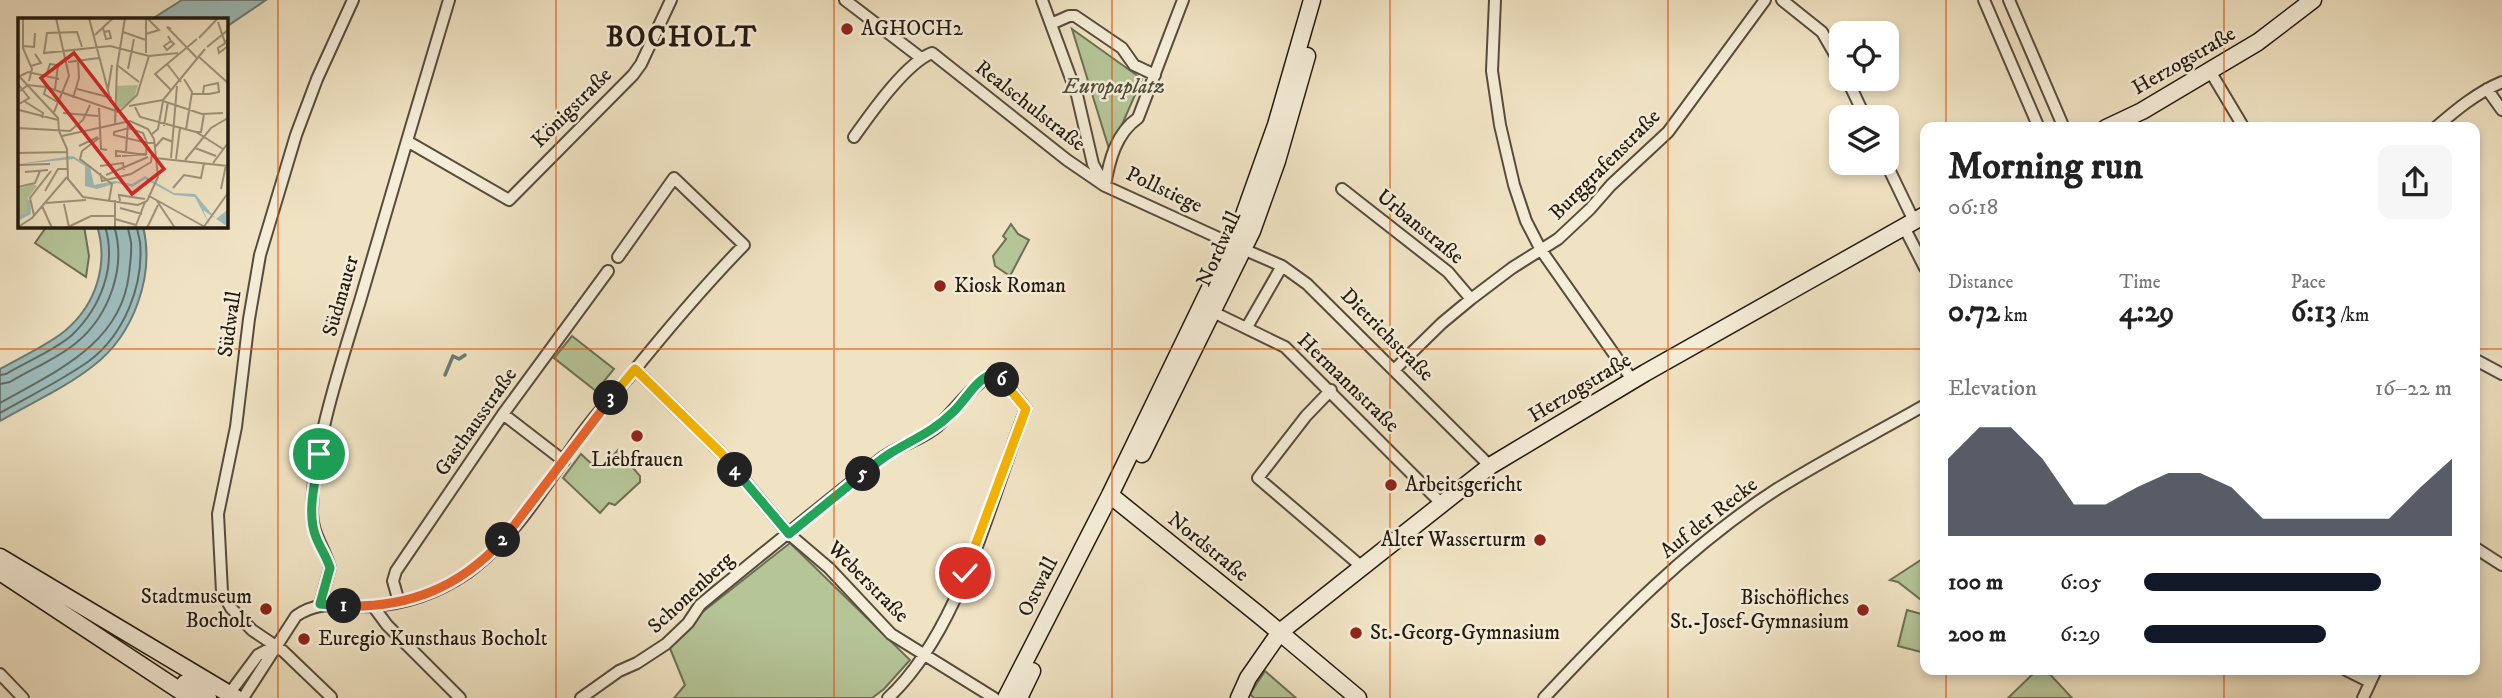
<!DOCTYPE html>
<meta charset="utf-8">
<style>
body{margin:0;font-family:"IM FELL DW Pica",serif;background:#f6f6f6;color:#222;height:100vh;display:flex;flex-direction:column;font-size:26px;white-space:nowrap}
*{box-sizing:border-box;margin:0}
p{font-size:23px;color:#767676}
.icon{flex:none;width:38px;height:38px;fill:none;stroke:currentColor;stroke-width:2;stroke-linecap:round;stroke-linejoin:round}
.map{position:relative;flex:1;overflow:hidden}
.details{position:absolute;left:1920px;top:122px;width:560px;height:553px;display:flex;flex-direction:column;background:#fff;border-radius:14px;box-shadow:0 4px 10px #0003}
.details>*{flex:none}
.controls{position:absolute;left:1829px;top:21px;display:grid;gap:14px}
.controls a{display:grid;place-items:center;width:70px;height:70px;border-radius:14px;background:#fff;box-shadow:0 4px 10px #0003;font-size:35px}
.pin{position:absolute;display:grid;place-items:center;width:60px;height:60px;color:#fff;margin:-30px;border:4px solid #fff;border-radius:50%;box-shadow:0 2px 7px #0007}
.km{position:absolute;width:35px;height:35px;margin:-18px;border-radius:50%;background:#222;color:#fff;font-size:19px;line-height:35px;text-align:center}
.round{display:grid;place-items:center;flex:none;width:74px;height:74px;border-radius:14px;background:#f6f6f6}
.summary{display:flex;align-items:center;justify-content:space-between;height:119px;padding:0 28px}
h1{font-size:38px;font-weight:700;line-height:52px}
.stats{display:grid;grid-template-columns:repeat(3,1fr);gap:10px;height:119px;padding:7px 28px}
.stats div{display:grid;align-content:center}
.stats b{font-size:30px;font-weight:700}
.stats small{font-size:19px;font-weight:400}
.stats p{font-size:19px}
.chart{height:196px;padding:14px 28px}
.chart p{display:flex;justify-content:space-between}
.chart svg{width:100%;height:126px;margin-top:7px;fill:#111827;opacity:.7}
ul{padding:0 28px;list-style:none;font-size:23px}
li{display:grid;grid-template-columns:112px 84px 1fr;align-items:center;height:52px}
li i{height:18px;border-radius:9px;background:#111827}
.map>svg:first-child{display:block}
.green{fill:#b5c598;stroke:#6c7054;stroke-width:2}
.water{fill:#9dbdbc;stroke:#6c7c77;stroke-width:2}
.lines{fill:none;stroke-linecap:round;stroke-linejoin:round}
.shore{stroke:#606c66;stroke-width:2}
.stream{stroke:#6c7c77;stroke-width:3.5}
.street-casing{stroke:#564c3d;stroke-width:14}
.secondary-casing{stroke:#221a10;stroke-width:19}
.street{stroke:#f5edd8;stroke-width:10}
.secondary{stroke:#f5edd8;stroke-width:16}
.split-1-casing{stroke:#fff;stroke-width:14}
.split-2-casing{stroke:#fff;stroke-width:14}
.split-3-casing{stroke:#fff;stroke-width:14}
.split-4-casing{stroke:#fff;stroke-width:14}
.split-5-casing{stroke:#fff;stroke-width:14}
.split-6-casing{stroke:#fff;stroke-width:14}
.split-7-casing{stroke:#fff;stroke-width:14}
.split-1{stroke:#22a559;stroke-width:9}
.split-2{stroke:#f0652b;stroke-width:9}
.split-3{stroke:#f0652b;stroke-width:9}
.split-4{stroke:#f5b400;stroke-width:9}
.split-5{stroke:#22a559;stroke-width:9}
.split-6{stroke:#22a559;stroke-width:9}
.split-7{stroke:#f5b400;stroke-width:9}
.grid{fill:none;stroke:#de560c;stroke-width:2;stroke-opacity:0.55}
.poi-dot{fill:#8f2418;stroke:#f5edd8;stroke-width:2.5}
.labels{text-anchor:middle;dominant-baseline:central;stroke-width:5;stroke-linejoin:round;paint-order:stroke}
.poi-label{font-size:21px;fill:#221a10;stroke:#f5edd8;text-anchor:start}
.street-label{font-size:21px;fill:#221a10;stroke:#f5edd8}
.park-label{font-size:21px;font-style:italic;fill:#4e4d39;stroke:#f5edd8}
.district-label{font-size:28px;font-weight:bold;letter-spacing:2px;fill:#221a10;stroke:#f5edd8}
.inset-river{fill:none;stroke:#9dbdbc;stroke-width:3.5}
.inset-road{fill:none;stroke:#9e937b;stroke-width:2}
.view{fill:#d62828;fill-opacity:0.15;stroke:#d62828;stroke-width:3.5}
.inset-edge{fill:none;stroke:#221a10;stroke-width:3.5}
</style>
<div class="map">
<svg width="2502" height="698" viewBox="0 0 2502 698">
<rect width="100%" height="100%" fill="#f0e3c3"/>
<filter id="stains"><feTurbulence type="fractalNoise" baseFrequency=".00286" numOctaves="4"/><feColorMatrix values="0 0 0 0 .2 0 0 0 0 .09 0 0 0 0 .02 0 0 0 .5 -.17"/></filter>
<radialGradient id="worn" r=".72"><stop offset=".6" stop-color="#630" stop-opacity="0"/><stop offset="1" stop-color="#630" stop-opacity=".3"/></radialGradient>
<path class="green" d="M1072 29 1142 79 1110 152Z
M1011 224 1018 234 1029 240 1010 276 995 266 993 256 1006 239 1003 236Z
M47 226H84L89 256 86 277 35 243Z
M572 336 614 369 596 391 554 358Z
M618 450 640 476V482L615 505 609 503 600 513 563 478 581 454 595 467H603Z
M790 543 910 660 884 689 872 698H674L685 685 669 646 690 629 700 614Z
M1924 558 1925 560V603L1898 582 1890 580Z
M1907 610 1925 615V653L1898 646Z
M2037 670H2046L2072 698H2008Z
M1265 671 1296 698H1254L1250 694Z"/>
<path class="water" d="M182 0H266L226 27V19H152Z
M97 226H143C155 275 134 335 93 366 65 388 31 403 0 421V369C19 358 50 344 66 330 96 304 109 264 97 226Z"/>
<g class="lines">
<path class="shore" d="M0 375 6 374C24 363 57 349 72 335 101 307 117 266 105 226
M0 384 10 382C31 369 57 359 76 343 109 316 127 267 114 226
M0 403C54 372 121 345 129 274 130 264 132 252 131 242 130 236 128 231 128 226
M0 413C29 396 61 381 89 361 124 335 144 285 140 242 139 236 137 231 137 226"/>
<path class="stream" d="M445 375 453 356 459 359 465 355"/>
<g class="street-casing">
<path id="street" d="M845 0 921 58
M1042 0 1077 95 1093 164 1104 184
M1495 0 1492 71 1500 125 1514 185 1526 221 1541 250 1633 381
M1782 0 1822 32 1841 65
M1984 0 2039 128
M2009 0 2064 128
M1051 24 1069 16H1075L1122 48 1134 65 1155 75
M2210 71 2244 128
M1847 79 1865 117
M2487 89 2502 110
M2435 128C2456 110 2476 93 2502 82
M854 137C871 113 906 63 932 53L1067 160 1105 186 1232 244
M407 141 509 200 633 75 641 64 671 0
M1886 163 1914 221
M1105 186C1109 161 1116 133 1138 118L1183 0
M1342 189 1448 272 1471 299
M1904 227 1925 268
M1243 249 1282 266 1307 284 1490 466
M1213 312 1285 347 1441 503
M1247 327 1282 266
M2474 359 2502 374
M635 369 721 453 789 534 829 568 891 634 994 698
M1395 369 1442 323 1471 299 1512 268 1558 239 1590 209 1611 185 1668 132 1765 0
M1331 390 1306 416 1258 478 1362 567
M503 414 564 461
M2474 547 2502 565
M399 602 393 581 396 571 503 414 608 271
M320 604 330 568C325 548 312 534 312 513 312 449 341 363 360 301 389 201 419 100 449 0
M373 606 387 625 460 698
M2346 670 2370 682
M0 674 23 698
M229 694 258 655 273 647
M331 697 283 651 252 630 231 608 222 592 218 514 236 427 249 319 260 255 296 135 317 79 353 0
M243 698 296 616C322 598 343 608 372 606 406 604 439 592 467 573 514 539 545 486 578 439 593 417 612 397 629 377 666 331 703 287 744 245L674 178 618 257
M581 698 619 671 637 663 666 644 688 623 700 605 718 590C772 546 827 501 882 458 899 445 922 440 938 426 953 412 979 376 997 373L1026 409C989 502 961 630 888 698
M1544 698C1615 622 1689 546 1777 489 1825 459 1876 433 1925 405
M2363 698 2376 670"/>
</g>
<g class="secondary-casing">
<path id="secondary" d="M2106 128 2142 111 2258 42 2313 0
M1142 454 1252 231 1277 161 1307 56
M1110 495 1259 615 1358 698
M0 557 236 698
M0 572 191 698
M185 683 208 698
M1006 698 1110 495 1240 226 1276 125 1312 0
M1019 698 1032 671
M1239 698 1248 678 1280 632 1490 466 1645 373 1925 215"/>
</g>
<use href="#street" class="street"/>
<use href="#secondary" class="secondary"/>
</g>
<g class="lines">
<g class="split-1-casing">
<path id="split-1" d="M319 454C316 479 306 513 316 537 320 548 327 557 330 568L320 604 344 606"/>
</g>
<g class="split-2-casing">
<path id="split-2" d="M344 606C408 608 459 588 503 540"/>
</g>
<g class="split-3-casing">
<path id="split-3" d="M503 540 611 398"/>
</g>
<g class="split-4-casing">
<path id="split-4" d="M611 398 635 369 721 453 735 470"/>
</g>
<g class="split-5-casing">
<path id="split-5" d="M735 470 789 534 863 474"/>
</g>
<g class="split-6-casing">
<path id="split-6" d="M863 474C873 466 883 457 894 451 916 438 934 431 953 412 967 399 977 376 997 373L1002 380"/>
</g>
<g class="split-7-casing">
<path id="split-7" d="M965 573 1026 409 1002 380"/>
</g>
<use href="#split-1" class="split-1"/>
<use href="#split-2" class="split-2"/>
<use href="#split-3" class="split-3"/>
<use href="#split-4" class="split-4"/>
<use href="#split-5" class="split-5"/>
<use href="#split-6" class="split-6"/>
<use href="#split-7" class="split-7"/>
</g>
<path class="grid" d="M278 0V698M556 0V698M834 0V698M1112 0V698M1390 0V698M1668 0V698M1946 0V128M2224 0V128M0 349H1925M2474 349H2502M1946 670V698M2224 670V698"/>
<g class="poi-dot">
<circle cx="847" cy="29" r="7"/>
<circle cx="940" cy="286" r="7"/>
<circle cx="637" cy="436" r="7"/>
<circle cx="1391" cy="485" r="7"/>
<circle cx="1540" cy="540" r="7"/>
<circle cx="266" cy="609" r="7"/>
<circle cx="1863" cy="610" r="7"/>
<circle cx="1356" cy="633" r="7"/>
<circle cx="304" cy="639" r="7"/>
</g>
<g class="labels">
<g class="poi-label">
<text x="861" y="29">AGHOCH2</text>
<text x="954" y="286">Kiosk Roman</text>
<text x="637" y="460" text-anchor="middle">Liebfrauen</text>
<text x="1405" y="485">Arbeitsgericht</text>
<text x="1526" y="540" text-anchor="end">Alter Wasserturm</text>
<text x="252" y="597" text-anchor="end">Stadtmuseum<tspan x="252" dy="24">Bocholt</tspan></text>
<text x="1849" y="598" text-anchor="end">Bischöfliches<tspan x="1849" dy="24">St.-Josef-Gymnasium</tspan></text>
<text x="1370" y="633">St.-Georg-Gymnasium</text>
<text x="318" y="639">Euregio Kunsthaus Bocholt</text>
</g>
<g class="street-label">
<text transform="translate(2184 61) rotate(-30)">Herzogstraße</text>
<text transform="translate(1030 106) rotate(38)">Realschulstraße</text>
<text transform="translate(572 108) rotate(-45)">Königstraße</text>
<text transform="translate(1605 165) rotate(-45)">Burggrafenstraße</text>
<text transform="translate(1164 190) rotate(25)">Pollstiege</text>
<text transform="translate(1420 227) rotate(39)">Urbanstraße</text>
<text transform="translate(1219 249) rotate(-66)">Nordwall</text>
<text transform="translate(341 296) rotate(-74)">Südmauer</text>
<text transform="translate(230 324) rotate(-82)">Südwall</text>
<text transform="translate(1387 335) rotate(45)">Dietrichstraße</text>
<text transform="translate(1348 383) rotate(44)">Hermannstraße</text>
<text transform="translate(1580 388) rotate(-31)">Herzogstraße</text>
<text transform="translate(476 422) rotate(-55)">Gasthausstraße</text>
<text transform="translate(1709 518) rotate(-38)">Auf der Recke</text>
<text transform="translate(1208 547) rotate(39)">Nordstraße</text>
<text transform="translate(868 582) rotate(45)">Weberstraße</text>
<text transform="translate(1038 587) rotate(-63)">Ostwall</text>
<text transform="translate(691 593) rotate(-43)">Schonenberg</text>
</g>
<g class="park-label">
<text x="1114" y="87">Europaplatz</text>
</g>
<g class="district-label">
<text x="682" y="37">BOCHOLT</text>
</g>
</g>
<g transform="translate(18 18)">
<rect width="210" height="210" fill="#f0e3c3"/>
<path d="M120 67 116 80 99 93V68ZM15 166 19 168 10 180 11 194 0 200V171Z" fill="#b5c598"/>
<path d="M55 138 72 149 76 167 97 163 114 166 127 158 156 175 177 176 198 201 209 192 210 209 185 192 193 210 177 179 156 177 127 161 114 169 99 165 79 171 67 168V148L56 141 0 146Z" fill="#9dbdbc"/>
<path class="inset-river" d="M0 201 11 195V182"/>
<path class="inset-road" d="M5 0V30L14 51 11 63M71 0 92 80M200 4 204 16 207 24 210 28 201 35 200 30 206 26 207 24 208 23 210 22M85 10 88 21 93 20 91 13 86 14M153 11 149 9 180 41M105 14 128 22M128 16 141 12 129 0M77 17 95 0M150 18 153 23 146 28 149 32 156 26 153 23M181 20 200 0M5 28 16 29 17 15M64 29 59 14 29 15 26 35 92 28 131 38M189 29 210 12M128 35V0M131 38 160 35M181 39 210 65M50 44 81 40M149 46 163 64M99 47 121 64M13 48 23 45 17 36M110 51 116 21M0 57 40 100 41 113 49 131 50 161 65 179 120 187 129 183 140 159 136 121 130 111 112 103 44 118M28 58 32 46 40 47 37 71M0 59 10 54 41 61M166 61 174 74 168 112M0 66 11 80 1 86M28 69 26 76 41 85M59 71 94 80M90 71 94 47M153 72 137 56 179 21M2 73 10 67 28 69 101 94 119 77 131 38M174 76H191L201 74 200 65 186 68 185 76M55 80 61 60 60 42M145 82 187 31M6 83 25 95 24 100M145 83 184 96 205 95M111 88 145 82M117 89 122 99 178 114 205 131M81 90 83 131 89 132M1 92 40 102M36 94 51 58 38 0M45 95 80 98M97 107 99 49 107 0M146 108 150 84M0 110 52 113 65 102 72 87M178 114H183L186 96M134 116 140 111 145 83M61 128 80 119M137 129 145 120 155 124M177 130 198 138M64 133 62 141 94 166 91 183M64 133 81 120M108 133 110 104M0 135 50 134M128 137 129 125 125 115 111 110 96 114V117L129 125H136M103 138H98V133L128 137M104 138 127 136M137 140 210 148M153 140 159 68M158 141 162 110M167 142 193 110 210 100M195 145 210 125M0 147 32 146M82 148 105 145 106 152M7 154 30 152M82 155 84 163 113 156 133 144 134 136M88 157 130 139M0 169 17 165 22 153M155 170 166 157 183 160 186 145M203 171 208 147M27 173 40 151H49M131 178 187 209M102 183 101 177 127 181M139 183 157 210M28 185 68 182M46 186 51 209M24 188 34 210M102 190 124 196M16 197 12 180 33 153M97 201 118 207M0 209 14 200 49 159M48 210 73 198H97M97 210V182M117 210 127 184M129 210 140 187M185 210 210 175"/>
<path class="view" d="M56 35 146 151 114 176 23 60Z"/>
<rect width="210" height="210" class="inset-edge"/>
</g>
<rect width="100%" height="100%" filter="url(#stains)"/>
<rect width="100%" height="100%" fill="url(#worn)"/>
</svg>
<div class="controls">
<a><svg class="icon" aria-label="locate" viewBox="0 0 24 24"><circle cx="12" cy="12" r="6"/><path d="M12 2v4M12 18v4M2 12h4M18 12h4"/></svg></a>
<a><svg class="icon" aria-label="layers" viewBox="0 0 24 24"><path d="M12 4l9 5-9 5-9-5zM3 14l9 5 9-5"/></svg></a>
</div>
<div class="pin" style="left:319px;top:454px;background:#1e9e55"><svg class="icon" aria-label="arrive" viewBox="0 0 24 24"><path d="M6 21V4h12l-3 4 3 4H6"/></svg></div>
<div class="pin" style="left:965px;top:573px;background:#d93025"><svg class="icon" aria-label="check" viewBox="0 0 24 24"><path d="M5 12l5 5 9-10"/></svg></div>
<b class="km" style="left:344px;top:606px">1</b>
<b class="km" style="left:503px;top:540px">2</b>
<b class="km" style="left:611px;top:398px">3</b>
<b class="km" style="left:735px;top:470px">4</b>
<b class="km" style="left:863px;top:474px">5</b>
<b class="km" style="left:1002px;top:380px">6</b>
<section class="details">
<div class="summary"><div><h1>Morning run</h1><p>06:18</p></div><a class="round"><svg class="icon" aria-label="share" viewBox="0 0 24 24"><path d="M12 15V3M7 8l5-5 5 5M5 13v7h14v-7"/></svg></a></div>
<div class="stats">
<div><p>Distance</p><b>0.72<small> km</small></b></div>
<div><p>Time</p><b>4:29</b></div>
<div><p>Pace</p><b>6:13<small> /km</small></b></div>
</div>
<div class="chart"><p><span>Elevation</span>16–22 m</p>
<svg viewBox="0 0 160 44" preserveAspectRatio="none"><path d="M0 44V17L10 6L20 6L30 17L40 33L50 33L60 27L70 22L80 22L90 27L100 38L110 38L120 38L130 38L140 38L150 27L160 17V44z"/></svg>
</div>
<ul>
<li><b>100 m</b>6:05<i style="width:77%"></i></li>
<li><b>200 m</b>6:29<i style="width:59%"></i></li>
</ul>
</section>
</div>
